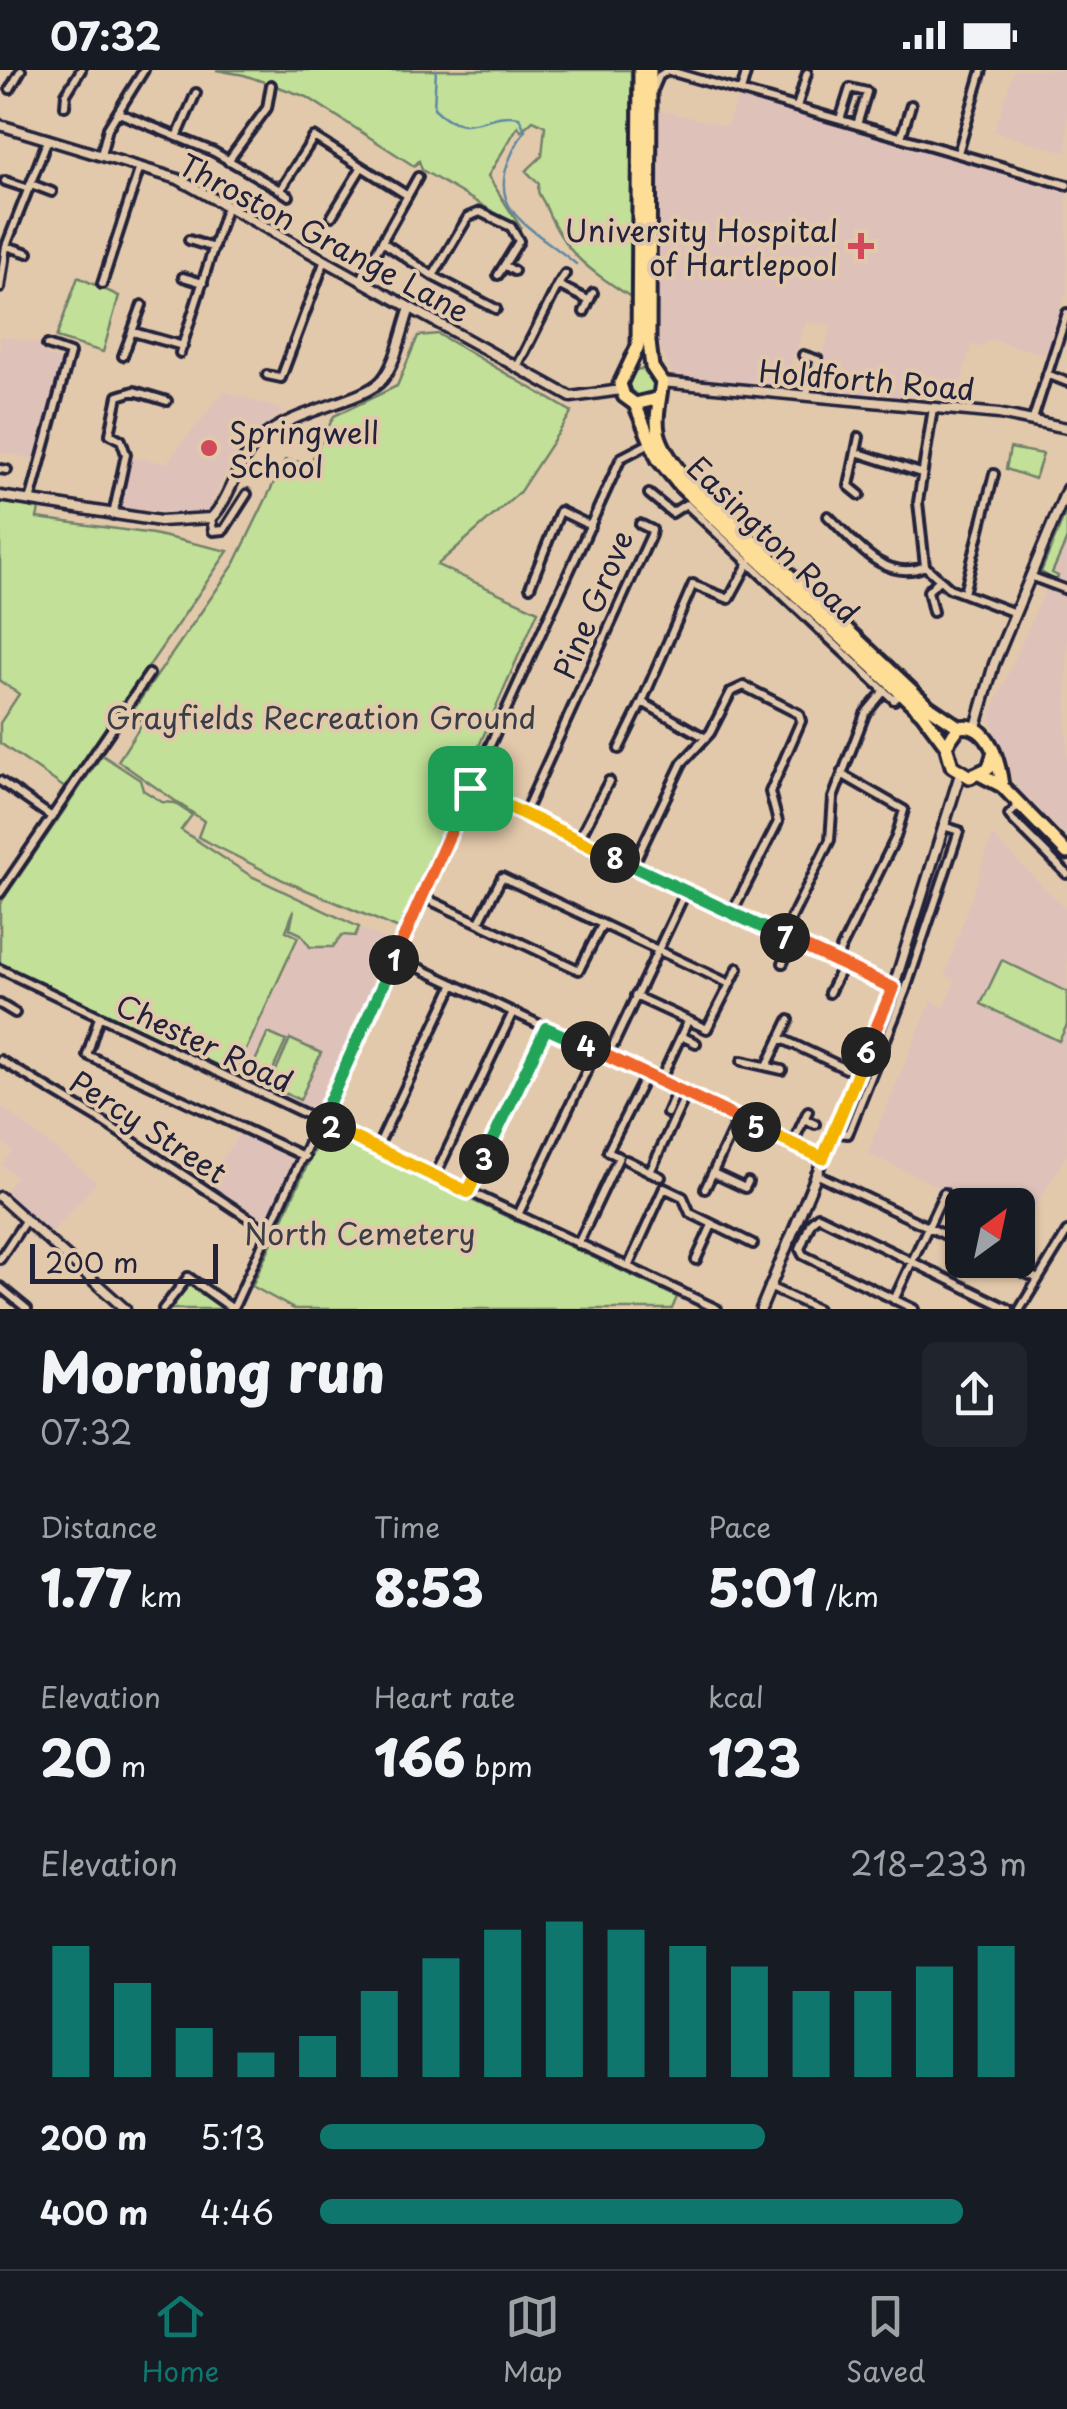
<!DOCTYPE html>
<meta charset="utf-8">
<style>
body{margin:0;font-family:"Playpen Sans",sans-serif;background:#20242c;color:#f1f3f6;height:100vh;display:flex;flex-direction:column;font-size:38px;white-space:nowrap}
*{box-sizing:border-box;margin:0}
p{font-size:32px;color:#9ea1a6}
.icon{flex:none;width:55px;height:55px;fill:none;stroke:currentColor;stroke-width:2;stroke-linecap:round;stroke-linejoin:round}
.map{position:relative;height:1239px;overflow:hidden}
.sheet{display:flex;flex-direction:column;background:#171b24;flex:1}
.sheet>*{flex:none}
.needle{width:65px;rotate:33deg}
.buttons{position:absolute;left:945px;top:1118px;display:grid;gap:20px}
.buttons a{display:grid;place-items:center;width:90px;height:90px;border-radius:15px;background:#171b24;box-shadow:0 2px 8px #0004;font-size:50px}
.scale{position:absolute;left:30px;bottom:25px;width:188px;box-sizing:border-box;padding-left:10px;border:5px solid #22223b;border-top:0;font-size:28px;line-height:35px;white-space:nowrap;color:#22223b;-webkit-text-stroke:8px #e3c9ab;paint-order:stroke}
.pin{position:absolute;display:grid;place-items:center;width:85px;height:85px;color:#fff;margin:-42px;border-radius:20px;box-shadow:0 5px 15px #0006}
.km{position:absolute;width:50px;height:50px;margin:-25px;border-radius:50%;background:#222;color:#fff;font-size:28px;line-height:50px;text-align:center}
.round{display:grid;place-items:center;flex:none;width:105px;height:105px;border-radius:15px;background:#20242c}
.overview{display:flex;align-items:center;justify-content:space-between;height:170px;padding:0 40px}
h1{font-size:55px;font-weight:800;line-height:75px}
.stats{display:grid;grid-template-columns:repeat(3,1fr);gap:15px;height:170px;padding:10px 40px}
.stats div{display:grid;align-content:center}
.stats b{font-size:50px;font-weight:800}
.stats small{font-size:28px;font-weight:400}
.stats p{font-size:28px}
.chart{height:280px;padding:20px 40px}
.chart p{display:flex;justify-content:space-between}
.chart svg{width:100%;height:180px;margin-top:10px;stroke:#0f766e;stroke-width:6}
ul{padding:0 40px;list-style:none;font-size:32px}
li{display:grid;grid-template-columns:160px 120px 1fr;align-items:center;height:75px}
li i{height:25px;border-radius:12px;background:#0f766e}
.status{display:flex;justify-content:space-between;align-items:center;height:70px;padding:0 50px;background:#171b24;direction:ltr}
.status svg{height:28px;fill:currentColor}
.tabs{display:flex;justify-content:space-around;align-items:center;height:140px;border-top:2px solid #363941;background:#171b24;font-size:28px;color:#9ea1a6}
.tabs a{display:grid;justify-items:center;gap:5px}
.tabs .on{color:#0f766e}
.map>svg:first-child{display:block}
.built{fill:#dec2ba}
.green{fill:#c2e098;stroke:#72816a;stroke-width:2.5}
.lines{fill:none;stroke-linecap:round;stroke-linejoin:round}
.stream{stroke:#5f88a3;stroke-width:2.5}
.minor-casing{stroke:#22223b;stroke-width:14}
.tertiary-casing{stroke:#22223b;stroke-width:15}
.trunk-casing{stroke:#22223b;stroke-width:19}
.minor{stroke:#e3c9ab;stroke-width:6}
.tertiary{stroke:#e3c9ab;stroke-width:8}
.trunk{stroke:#fedd96;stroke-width:11}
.split-1-casing{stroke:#fff;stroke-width:20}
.split-2-casing{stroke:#fff;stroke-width:20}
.split-3-casing{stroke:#fff;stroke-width:20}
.split-4-casing{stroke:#fff;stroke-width:20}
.split-5-casing{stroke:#fff;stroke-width:20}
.split-6-casing{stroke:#fff;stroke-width:20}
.split-7-casing{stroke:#fff;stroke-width:20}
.split-8-casing{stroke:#fff;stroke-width:20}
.split-9-casing{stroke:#fff;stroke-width:20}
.split-1{stroke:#f0652b;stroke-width:12}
.split-2{stroke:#22a559;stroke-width:12}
.split-3{stroke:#f5b400;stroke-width:12}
.split-4{stroke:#22a559;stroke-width:12}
.split-5{stroke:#f0652b;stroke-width:12}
.split-6{stroke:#f5b400;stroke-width:12}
.split-7{stroke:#f0652b;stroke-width:12}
.split-8{stroke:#22a559;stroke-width:12}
.split-9{stroke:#f5b400;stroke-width:12}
.poi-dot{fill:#d1495b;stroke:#e3c9ab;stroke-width:4}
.labels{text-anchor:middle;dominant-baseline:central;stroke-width:8;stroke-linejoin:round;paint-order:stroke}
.poi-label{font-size:30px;fill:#22223b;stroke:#e3c9ab;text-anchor:end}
.street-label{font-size:30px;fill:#22223b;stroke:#e3c9ab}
.park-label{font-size:30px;fill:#3a3e49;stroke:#e3c9ab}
</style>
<div class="status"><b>07:32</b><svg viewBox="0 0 49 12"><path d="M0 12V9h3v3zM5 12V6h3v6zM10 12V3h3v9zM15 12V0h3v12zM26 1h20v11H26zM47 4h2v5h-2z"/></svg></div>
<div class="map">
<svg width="1067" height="1239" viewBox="0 0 1067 1239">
<rect width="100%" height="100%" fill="#e3c9ab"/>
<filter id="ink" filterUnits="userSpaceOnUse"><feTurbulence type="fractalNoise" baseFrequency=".01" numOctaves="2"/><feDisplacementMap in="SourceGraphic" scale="20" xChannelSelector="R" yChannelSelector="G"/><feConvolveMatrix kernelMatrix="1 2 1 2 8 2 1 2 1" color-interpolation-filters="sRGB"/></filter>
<g filter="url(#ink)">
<path class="built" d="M1014 0H1067V83L994 62Z
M737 27 1067 121V221L1046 285 991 270 981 277 972 275 955 333 810 321 832 254 806 253 783 317 673 306 657 270 658 40 727 56Z
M0 266 50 274 48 286 64 291 36 390 0 382Z
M224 321 286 341 243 370 206 443 121 441 130 387 166 393Z
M1067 470V768L1018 719 1000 684 990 645Z
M992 765 1067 840V1085L1023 1157 1018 1154V1135H977L867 1083 931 931 944 937 955 911 945 905Z
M299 831 395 874 382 900 369 908 373 917 364 940 356 944 358 952 334 1007 325 1011 319 1038 310 1041 236 1005 300 869 286 861Z
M0 1035 97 1112 49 1166 3 1124 16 1107 1 1095 12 1081 0 1071Z
M240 1062 300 1088 270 1154 207 1113Z"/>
<path class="green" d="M216 0H631L634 229C588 199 566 186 545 135 541 125 536 125 539 114L526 101 542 86 545 56 533 50 521 61 518 56 488 106 521 158 422 100 419 91 414 96 307 27 244 5Z
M78 207 119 226 103 282 56 268Z
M438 264 572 342 519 423 437 495 538 541 399 859 285 811 198 767 204 751 118 691 143 652 131 643 235 493 285 390 310 393 334 346 397 316 418 266Z
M627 314a15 15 0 1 1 30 0a15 15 0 1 1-30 0Z
M1010 378 1043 384 1035 409 1006 399Z
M0 431 39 439 37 448 153 464 228 481 65 718 0 673V653L19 624 0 611Z
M1067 439V469L1052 503 1058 506 1056 511 1041 502Z
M102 685 140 710 143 720 162 732 174 733 192 745 181 760 251 806 359 857 355 866 342 865 333 877H310L301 864 290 859 294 840 286 861 298 867 235 1004 0 893V834Z
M1002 890 1067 922V955L1059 971 981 934Z
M268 963 286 971 270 1006 252 998Z
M290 969 321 983 300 1030 269 1016Z
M330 1063 677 1227 672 1239H294L252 1216 321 1065Z
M190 1212 228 1239H169Z"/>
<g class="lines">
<path class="stream" d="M436 0 434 38C468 72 486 40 519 47L525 60C475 138 522 149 576 194"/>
<g class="minor-casing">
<path id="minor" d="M666 0 1067 115
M654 18 659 6 667 1
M10 19 21 0
M741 21 747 0
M65 36 66 24 81 0
M797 37 807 3
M119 43 214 82 280 120 314 67 405 124
M840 50 850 18 867 22 857 55
M177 67 196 23
M901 67 911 35
M958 83 982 0
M101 85 108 58 144 0
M228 91 267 38 271 15
M5 111 29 119
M31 114 52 122
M280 120 289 126
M332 146 361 98
M189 170 214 178
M384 173 433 206 496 239
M6 176 28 183
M504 195 514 201
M433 206 468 147 480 142 511 157 519 171 498 205
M183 207 203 213
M360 211 418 107
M102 214 140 97
M558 215 565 204
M0 218 6 176 48 69
M584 242 593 223
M133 262 183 276
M180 283 227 135
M803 285 818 290 806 326
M123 286 142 235
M517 297 558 215 588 230
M1047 304 1067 312
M267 305 281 308 325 190
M933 338 918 432 925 496 949 518 1015 543
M1033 349 1067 243
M859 367 849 416 860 425
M856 382 921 403
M0 399 7 400
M649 424 672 443 686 434 894 630 904 622
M30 431 70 283 47 275
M113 445 126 384 121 370 110 364 118 326 134 321 167 331
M828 446C854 471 885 514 925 496
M211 448 213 461 224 460 247 424
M1030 506 1067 520
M693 514 642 632 704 667
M696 516 729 529 749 492
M530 517 560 441 591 456
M964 523 994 404
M933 542 928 521 937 512
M619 679 642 632
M0 711 52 747
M470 718 893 919
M1019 735 1009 745 1012 749 1067 804
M524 744 651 465 652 460 640 454
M578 771 609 711
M633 796 682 693 710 663 731 622 744 616 799 644 801 651 770 722 778 752 732 843
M0 823 149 604
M423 827 579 900 602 855
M479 852 502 807 730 914 738 898
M782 867 830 770 833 728 865 644 884 621
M396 887 823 1088
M835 891 896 767 904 740 843 705
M783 893 792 872
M0 899 717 1239
M829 923 843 895
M635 926 707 959 730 914
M0 934 15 943
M99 947 87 985 305 1087
M681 966 696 973
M780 968 857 1004
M608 986 686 821
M0 990 96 1047 271 1163
M742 991 782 1000
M768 994 789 950
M660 1011 686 955
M667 1043 677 1020
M804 1049 815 1054
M833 1062 848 1064 905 922 959 761 943 756
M792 1075 808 1041
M377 1078 454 914
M626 1090 661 1107
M650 1102 686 1024
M713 1103 745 1118 748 1112
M816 1104 962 1173
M435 1106 513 942
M705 1119 738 1049
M468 1122 547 958
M518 1145 596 981
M578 1174 619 1087 608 1081 646 1005
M0 1189 25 1151
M696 1190 712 1155
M998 1190 1038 1209
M628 1197 664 1118 683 1127 690 1143 753 1174
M0 1217 27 1239
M769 1217 817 1239
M894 1230 944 1123
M163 1239 188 1207 233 1239
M233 1239 621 388 650 373
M914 1239 803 1185 800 1179 811 1152 818 1146 1009 1239
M1020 1239 1067 1162"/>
</g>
<g class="tertiary-casing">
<path id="tertiary" d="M0 55 178 109 571 327 621 320
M662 312 999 344 1067 358
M0 426 160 451 211 448C232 427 236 392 259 370 293 339 363 332 382 310 397 292 402 260 410 238
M976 657 994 594 1067 419
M0 1127 125 1239
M761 1239 893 919 960 704"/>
</g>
<g class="trunk-casing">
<path id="trunk" d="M640 0 638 276 620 314 624 326 635 334 656 329
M650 0 649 272 652 297 662 312C656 354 650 363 680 402L928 636 959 657
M635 334 658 389 680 416 922 643 946 675
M993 685 989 698 970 707 952 696 946 675 959 657C989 651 999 692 1002 716
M981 705 1002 716 1067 783"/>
</g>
<use href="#minor" class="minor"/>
<use href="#tertiary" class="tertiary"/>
<use href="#trunk" class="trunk"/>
</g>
</g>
<g class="lines" filter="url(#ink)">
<g class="split-1-casing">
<path id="split-1" d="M394 890 470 718"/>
</g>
<g class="split-2-casing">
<path id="split-2" d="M331 1057 320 1052 394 890"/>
</g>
<g class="split-3-casing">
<path id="split-3" d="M331 1057 468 1122 484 1089"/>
</g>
<g class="split-4-casing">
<path id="split-4" d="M484 1089 546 958 586 976"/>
</g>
<g class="split-5-casing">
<path id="split-5" d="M586 976 756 1057"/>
</g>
<g class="split-6-casing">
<path id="split-6" d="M756 1057 823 1088 866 982"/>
</g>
<g class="split-7-casing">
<path id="split-7" d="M785 868 893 918 866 982"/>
</g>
<g class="split-8-casing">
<path id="split-8" d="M615 788 785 868"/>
</g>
<g class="split-9-casing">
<path id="split-9" d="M470 718 615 788"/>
</g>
<use href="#split-1" class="split-1"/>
<use href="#split-2" class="split-2"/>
<use href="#split-3" class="split-3"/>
<use href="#split-4" class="split-4"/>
<use href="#split-5" class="split-5"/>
<use href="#split-6" class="split-6"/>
<use href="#split-7" class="split-7"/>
<use href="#split-8" class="split-8"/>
<use href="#split-9" class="split-9"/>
</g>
<g class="poi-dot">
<path d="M856 161h10v10h10v10h-10v10h-10v-10h-10v-10h10z"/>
<circle cx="209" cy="378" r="10"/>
</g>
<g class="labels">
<g class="poi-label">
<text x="838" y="159">University Hospital<tspan x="838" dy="34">of Hartlepool</tspan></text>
<text x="229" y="361" text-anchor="start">Springwell<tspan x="229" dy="34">School</tspan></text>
</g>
<g class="street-label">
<text transform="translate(325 167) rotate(28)">Throston Grange Lane</text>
<text transform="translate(867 309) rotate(5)">Holdforth Road</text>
<text transform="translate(774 469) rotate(44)">Easington Road</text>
<text transform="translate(592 534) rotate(-67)">Pine Grove</text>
<text transform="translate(205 972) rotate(25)">Chester Road</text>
<text transform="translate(149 1056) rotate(33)">Percy Street</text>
</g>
<g class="park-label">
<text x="321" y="646">Grayfields Recreation Ground</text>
<text x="360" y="1162">North Cemetery</text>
</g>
</g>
</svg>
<div class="buttons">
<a><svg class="needle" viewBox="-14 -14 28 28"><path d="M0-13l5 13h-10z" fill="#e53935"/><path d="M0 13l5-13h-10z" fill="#9ea1a6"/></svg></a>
</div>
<div class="scale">200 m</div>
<div class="pin" style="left:470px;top:718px;background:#1e9e55"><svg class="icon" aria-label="arrive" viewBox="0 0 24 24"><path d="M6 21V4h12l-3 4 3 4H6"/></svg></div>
<b class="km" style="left:394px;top:890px">1</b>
<b class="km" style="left:331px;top:1057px">2</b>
<b class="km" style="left:484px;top:1089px">3</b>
<b class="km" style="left:586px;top:976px">4</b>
<b class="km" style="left:756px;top:1057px">5</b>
<b class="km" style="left:866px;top:982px">6</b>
<b class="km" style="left:785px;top:868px">7</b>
<b class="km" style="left:615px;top:788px">8</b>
</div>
<section class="sheet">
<div class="overview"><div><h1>Morning run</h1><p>07:32</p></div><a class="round"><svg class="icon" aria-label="share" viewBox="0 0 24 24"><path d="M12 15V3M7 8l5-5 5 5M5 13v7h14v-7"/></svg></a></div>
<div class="stats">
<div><p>Distance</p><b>1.77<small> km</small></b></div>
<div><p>Time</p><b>8:53</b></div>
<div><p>Pace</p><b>5:01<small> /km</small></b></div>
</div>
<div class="stats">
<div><p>Elevation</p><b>20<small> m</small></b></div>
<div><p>Heart rate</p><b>166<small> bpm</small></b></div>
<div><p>kcal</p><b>123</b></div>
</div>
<div class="chart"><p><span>Elevation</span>218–233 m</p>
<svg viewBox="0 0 160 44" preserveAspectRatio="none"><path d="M5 44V12M15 44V21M25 44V32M35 44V38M45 44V34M55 44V23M65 44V15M75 44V8M85 44V6M95 44V8M105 44V12M115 44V17M125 44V23M135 44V23M145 44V17M155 44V12"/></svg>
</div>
<ul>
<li><b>200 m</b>5:13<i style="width:63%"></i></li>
<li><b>400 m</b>4:46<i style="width:91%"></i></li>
</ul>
</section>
<nav class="tabs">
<a class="on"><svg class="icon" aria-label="home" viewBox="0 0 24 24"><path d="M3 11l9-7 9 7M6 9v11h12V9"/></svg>Home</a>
<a><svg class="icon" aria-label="map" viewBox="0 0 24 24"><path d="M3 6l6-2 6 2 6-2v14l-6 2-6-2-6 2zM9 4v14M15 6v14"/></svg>Map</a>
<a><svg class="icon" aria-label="saved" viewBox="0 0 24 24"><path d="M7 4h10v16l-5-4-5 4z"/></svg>Saved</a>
</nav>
